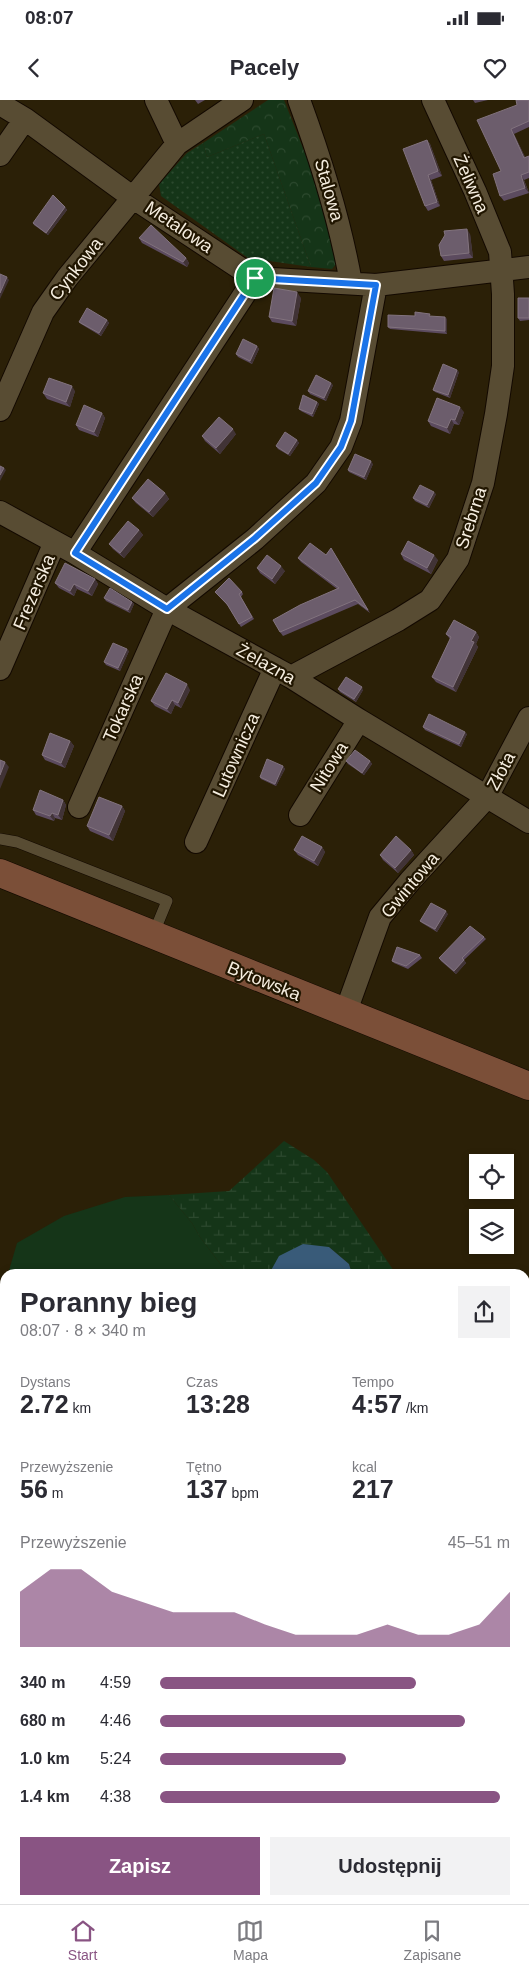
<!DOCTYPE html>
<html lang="pl">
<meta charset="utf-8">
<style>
body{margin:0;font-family:Helvetica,sans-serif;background:#f2f2f3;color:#2b2b33;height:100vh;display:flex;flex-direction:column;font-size:19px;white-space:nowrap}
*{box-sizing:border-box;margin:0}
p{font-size:16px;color:#7c7c81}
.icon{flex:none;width:28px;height:28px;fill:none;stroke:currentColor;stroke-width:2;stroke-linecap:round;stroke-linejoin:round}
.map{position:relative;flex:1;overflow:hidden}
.sheet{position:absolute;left:0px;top:1169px;width:530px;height:636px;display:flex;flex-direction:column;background:#fff;border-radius:15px 15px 0 0;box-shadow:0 2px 8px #0003}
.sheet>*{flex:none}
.tools{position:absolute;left:469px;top:1054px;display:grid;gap:10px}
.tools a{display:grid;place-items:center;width:45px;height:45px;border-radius:0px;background:#fff;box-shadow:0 2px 8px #0003;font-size:25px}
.pin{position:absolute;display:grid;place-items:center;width:42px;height:42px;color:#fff;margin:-21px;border:2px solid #fff;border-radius:50%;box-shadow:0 1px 5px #0007}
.round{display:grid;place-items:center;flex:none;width:52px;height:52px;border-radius:0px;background:#f2f2f3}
.head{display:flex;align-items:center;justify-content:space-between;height:85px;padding:0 20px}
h1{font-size:28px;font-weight:700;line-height:38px}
.stats{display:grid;grid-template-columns:repeat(3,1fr);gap:8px;height:85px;padding:5px 20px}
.stats div{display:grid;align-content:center}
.stats b{font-size:25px;font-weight:700}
.stats small{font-size:14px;font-weight:400}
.stats p{font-size:14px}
.chart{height:140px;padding:10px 20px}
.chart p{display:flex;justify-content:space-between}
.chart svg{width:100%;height:90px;margin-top:5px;fill:#895483;opacity:.7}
.button{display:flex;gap:10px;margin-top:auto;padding:10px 20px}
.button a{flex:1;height:58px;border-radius:0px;background:#895483;color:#fff;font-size:20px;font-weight:700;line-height:58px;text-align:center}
.button a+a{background:#f2f2f3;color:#2b2b33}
ul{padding:0 20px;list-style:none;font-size:16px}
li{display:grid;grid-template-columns:80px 60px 1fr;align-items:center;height:38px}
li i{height:12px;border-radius:6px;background:#895483}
.status{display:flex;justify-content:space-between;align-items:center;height:35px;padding:0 25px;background:#fff;direction:ltr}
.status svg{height:14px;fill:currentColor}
header{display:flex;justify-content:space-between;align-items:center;height:65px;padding:0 20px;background:#fff;font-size:22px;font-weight:700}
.menu{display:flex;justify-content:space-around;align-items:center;height:70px;border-top:1px solid #e1e1e2;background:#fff;font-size:14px;color:#7c7c81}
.menu a{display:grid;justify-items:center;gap:2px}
.menu .selected{color:#895483}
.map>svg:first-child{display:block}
.green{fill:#153518}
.forest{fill:url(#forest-crowns)}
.wetland{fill:url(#wetland-marsh)}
.park{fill:url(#park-dots)}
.water{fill:#395b79}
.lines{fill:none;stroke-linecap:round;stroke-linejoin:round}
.lane-casing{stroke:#130900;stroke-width:12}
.street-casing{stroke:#130900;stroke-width:24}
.secondary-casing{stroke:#130900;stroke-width:29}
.lane{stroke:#584c33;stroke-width:11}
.street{stroke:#584c33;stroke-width:22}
.secondary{stroke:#7b4f38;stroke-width:28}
.wall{fill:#5c4b5f}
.shaded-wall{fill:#413336}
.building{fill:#6c5d6c;stroke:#82737e}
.route-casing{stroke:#fff;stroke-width:10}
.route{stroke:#1a73e8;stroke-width:6}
.labels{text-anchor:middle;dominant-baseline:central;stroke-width:4.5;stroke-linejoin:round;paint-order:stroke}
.street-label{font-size:18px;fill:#f5eddf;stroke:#211601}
</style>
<div class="status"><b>08:07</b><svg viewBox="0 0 49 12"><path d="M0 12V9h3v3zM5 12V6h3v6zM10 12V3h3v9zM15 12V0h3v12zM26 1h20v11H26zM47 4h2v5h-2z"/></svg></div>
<header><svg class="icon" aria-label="back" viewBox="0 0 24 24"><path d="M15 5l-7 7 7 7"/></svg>Pacely<svg class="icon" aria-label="heart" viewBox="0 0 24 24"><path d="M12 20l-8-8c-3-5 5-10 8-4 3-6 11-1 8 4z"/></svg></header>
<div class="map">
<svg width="529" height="1804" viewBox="0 0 529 1804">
<defs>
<pattern id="forest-crowns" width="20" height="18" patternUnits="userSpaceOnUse" patternTransform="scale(1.25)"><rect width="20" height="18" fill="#153518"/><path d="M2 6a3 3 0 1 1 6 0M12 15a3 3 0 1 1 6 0" fill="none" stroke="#2c492e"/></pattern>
<pattern id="wetland-marsh" width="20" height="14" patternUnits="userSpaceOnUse" patternTransform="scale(1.25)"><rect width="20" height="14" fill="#153518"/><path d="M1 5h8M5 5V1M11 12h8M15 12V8" fill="none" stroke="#2c492e"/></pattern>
<pattern id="park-dots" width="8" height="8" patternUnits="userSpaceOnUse" patternTransform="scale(1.25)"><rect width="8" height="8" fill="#153518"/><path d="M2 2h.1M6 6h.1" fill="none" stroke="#2c492e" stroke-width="1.8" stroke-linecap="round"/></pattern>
</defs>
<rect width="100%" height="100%" fill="#2b2007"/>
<path class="green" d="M169 1095 192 1123 200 1137 228 1174H8L17 1143 64 1116 125 1097Z
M5 1183V1240C0 1220 0 1204 5 1183Z
M529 1358V1389L525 1392V1359Z
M5 1629V1666L0 1676V1636Z
M121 1800H306V1804H120Z"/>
<path class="forest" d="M268 0H284L314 76 337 163 332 169 311 167 264 34 207 57 203 43Z
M5 1666V1757L0 1754V1676Z"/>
<path class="wetland" d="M284 1041 314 1060 327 1072 396 1174H352L349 1164 329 1147 271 1170 269 1174H228L200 1137 192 1123 169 1095 229 1091Z
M525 1742 529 1745 525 1799Z
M306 1800H524L522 1804H306Z"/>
<path class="park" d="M264 34 311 167 248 158 161 96 159 84 187 53 203 43 207 57Z"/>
<path class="water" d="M303 1144 329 1147 349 1164 352 1174H269L279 1156Z
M525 1296H529V1358L525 1359Z"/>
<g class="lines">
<g class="lane-casing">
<path id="lane" d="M0 739 17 742 167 801 153 835"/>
</g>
<g class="street-casing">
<path id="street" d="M156 0 177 44
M299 0C321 60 340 120 351 183
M0 4 25 19 132 97 255 178 376 185 529 167
M0 55 25 19
M0 310 43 212 67 178 177 44 242 0
M0 412 75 453 167 509 291 577 359 620 529 722
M75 453 255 178
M0 569 55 442
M291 577 398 520 430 500 458 459 483 383 496 314 503 266V194L500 152 475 91 433 0
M79 707 167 509 255 439 316 383 341 347 351 321 376 185
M300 715 359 620
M196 742 275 568
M345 914 380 817 410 781 487 697 529 618"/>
</g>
<g class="secondary-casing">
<path id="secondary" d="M0 773 529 986"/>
</g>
<use href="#lane" class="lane"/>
<use href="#street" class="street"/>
<use href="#secondary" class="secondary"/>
</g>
<path class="wall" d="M195 0H205L198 4Z
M473 0H488L475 3Z
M529 0V27L514 34 525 57 529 56V78L524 80 529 93 504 101 500 96 501 71 517 5Z
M427 40 430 44 442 76 431 80 440 106 428 111 425 106Z
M65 107 67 110 48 135 34 125 33 123Z
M470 134 473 158 444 161 441 156Z
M139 138 186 158 189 163 187 167 142 143Z
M301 198 296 226 272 222 269 217Z
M529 198V220L520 221 518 218Z
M431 217 447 219V234L390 229 388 227Z
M107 220 109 223 101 236 81 224 79 222Z
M257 246 259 249 252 264 238 257 236 254Z
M459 272 450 298 435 292 433 290Z
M333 285 326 301 310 294 308 291Z
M75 291 70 307 47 299 43 293Z
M317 302 319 304 313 317 301 311 299 309Z
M464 312 459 325 454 324 450 334 431 326 428 321Z
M102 313 105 318 98 337 79 330 76 325Z
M236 334 220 354 205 341 202 336Z
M297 340 299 343 290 356 278 349 276 346Z
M373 364 366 380 349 372 348 370Z
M165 393 169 399 153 417 136 403 132 398Z
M436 394 429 408 415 401 413 398Z
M139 430 143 435 124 458 113 449 109 444Z
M331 448 370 513 358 504 283 536 280 532 337 489 301 462 298 458 326 455Z
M401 454 438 460 431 474 404 460Z
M257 468 285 471 275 484 260 473Z
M95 479 98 484 92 496 77 489 74 496 59 488 55 483Z
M215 492H242L243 494 241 497 254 519 241 527 228 506Z
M104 498 132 502 134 504 130 513 106 501Z
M476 532 479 537 476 544 478 547 456 592 436 582 432 577 450 539 446 534Z
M129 551 120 571 106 565 104 562Z
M338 589 363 590 356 602 340 592Z
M190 590 181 608 175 605 171 614 155 606 151 601Z
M423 627 467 634 461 647 425 630Z
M70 641 74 646 65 668 45 660 42 655Z
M346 661H370L372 664 364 675 348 664Z
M283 666 285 669 276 686 261 679 260 677Z
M63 700 66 705 62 720 55 718 54 721 36 715 33 710Z
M122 706 125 711 113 741 90 731 87 726Z
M322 747 325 752 318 766 298 755 294 750Z
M411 750 414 755 398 773 383 760 380 755Z
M448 814 437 832 422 823 420 821Z
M484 837 486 839 464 860 466 863 456 874 441 861 439 858Z
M420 855 422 858 408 869 394 863 392 861Z"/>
<path class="shaded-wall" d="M511 29 514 34 527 62 524 58Z
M427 40 430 44 442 76 438 71Z
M428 75 431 80 440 106 437 102Z
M521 75 524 80 529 93 525 88Z
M65 107 67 110 48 135 46 133Z
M467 129 470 134 473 158 469 153Z
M186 158 189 163 187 167 183 162Z
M7 177 9 180 0 199V193Z
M297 192 301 198 296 226 292 221Z
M445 217 447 219V234L445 231Z
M107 220 109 223 101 236 99 233Z
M257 246 259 249 252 264 250 261Z
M457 270 459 272 450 298 448 295Z
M331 283 333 285 326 301 324 298Z
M72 286 75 291 70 307 66 302Z
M317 302 319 304 313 317 312 314Z
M460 307 464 312 459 325 455 320Z
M102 313 105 318 98 337 94 332Z
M451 319 454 324 450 334 447 328Z
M233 329 236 334 220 354 216 348Z
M297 340 299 343 290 356 288 354Z
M371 361 373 364 366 380 364 377Z
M4 368 6 370 0 381V375Z
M434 392 436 394 429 408 427 405Z
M165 393 169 399 153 417 149 412Z
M139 430 143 435 124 458 120 453Z
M434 455 438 460 431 474 427 468Z
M281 466 285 471 275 484 272 479Z
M95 479 98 484 92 496 88 491Z
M74 484 77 489 74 496 70 491Z
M132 502 134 504 130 513 128 510Z
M476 532 479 537 476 544 478 547 456 592 453 587 471 541Z
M127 549 129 551 120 571 118 568Z
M187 584 190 590 181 608 178 603Z
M362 587 363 590 356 602 354 599Z
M172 600 175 605 171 614 167 609Z
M465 632 467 634 461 647 459 644Z
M70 641 74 646 65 668 61 663Z
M370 661 372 664 364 675 362 673Z
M5 662 9 667 0 689V675Z
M283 666 285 669 276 686 275 684Z
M63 700 66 705 62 720 58 715Z
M122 706 125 711 113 741 109 735Z
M52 713 55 718 54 721 50 716Z
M322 747 325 752 318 766 314 761Z
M411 750 414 755 398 773 395 768Z
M446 811 448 814 437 832 435 829Z
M464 860 466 863 456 874 454 871Z"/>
<path class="building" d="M516 0H529V21L511 29 524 58 529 56V72L521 75 525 88 500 96 493 74 501 71 477 20 517 5Z
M427 40 438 71 428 75 437 102 425 106 403 49Z
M53 95 65 107 46 133 33 123Z
M151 125 186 158 183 162 139 138Z
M467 129 469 153 441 156 439 145 445 135 444 131Z
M0 174 7 177 0 193Z
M274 188 297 192 292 221 269 217Z
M518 198H529V218H518Z
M87 208 107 220 99 233 79 222Z
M415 212 430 214 429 216 445 217V231L388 227V215L415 216Z
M243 239 257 246 250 261 236 254Z
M443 264 457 270 448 295 433 290Z
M316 275 331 283 324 298 308 291Z
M49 278 72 286 66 302 43 293Z
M303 295 317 302 312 314 299 309Z
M437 298 460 307 455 320 451 319 447 328 428 321Z
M84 305 102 313 94 332 76 325Z
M219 317 233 329 216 348 202 336Z
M285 332 297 340 288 354 276 346Z
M355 354 371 361 364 377 348 370Z
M0 366 4 368 0 375Z
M148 379 165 393 149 412 132 398Z
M420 385 434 392 427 405 413 398Z
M128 421 139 430 120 453 109 444Z
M408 441 434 455 427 468 401 454Z
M310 443 326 455 331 448 368 510 355 500 280 532 273 520 300 505 339 488 298 458Z
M267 455 281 466 272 479 257 468Z
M65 463 95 479 88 491 74 484 70 491 55 483Z
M229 478 242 492 239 494 252 517 239 524 227 504 215 492Z
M110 488 132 502 128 510 104 498Z
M454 520 476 532 471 541 474 542 453 587 432 577 451 537 446 534Z
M113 543 127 549 118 568 104 562Z
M166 573 187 584 178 603 172 600 167 609 151 601Z
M346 577 362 587 354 599 338 589Z
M429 614 465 632 459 644 423 627Z
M50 633 70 641 61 663 42 655Z
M355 650 370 661 362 673 346 661Z
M267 659 283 666 275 684 260 677Z
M0 660 5 662 0 675Z
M40 690 63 700 58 715 52 713 50 716 33 710Z
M99 697 122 706 109 735 87 726Z
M302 736 322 747 314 761 294 750Z
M396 736 411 750 395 768 380 755Z
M431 803 446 811 435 829 420 821Z
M470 826 484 837 462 858 464 860 454 871 439 858Z
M397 847 420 855 406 866 392 861Z"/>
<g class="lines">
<g class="route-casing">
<path id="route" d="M255 178 376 185 351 321 341 347 316 383 255 438 167 509 75 453Z"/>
</g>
<use href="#route" class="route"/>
</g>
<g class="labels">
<g class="street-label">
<text transform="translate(471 84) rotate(66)">Żeliwna</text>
<text transform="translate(329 90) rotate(74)">Stalowa</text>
<text transform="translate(179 127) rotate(34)">Metalowa</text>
<text transform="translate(76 169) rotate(-52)">Cynkowa</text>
<text transform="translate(471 418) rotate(-72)">Srebrna</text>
<text transform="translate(34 492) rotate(-67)">Frezerska</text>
<text transform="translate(266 564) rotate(29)">Żelazna</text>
<text transform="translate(123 608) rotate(-66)">Tokarska</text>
<text transform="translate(236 655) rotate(-66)">Lutownicza</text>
<text transform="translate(329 667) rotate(-58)">Nitowa</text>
<text transform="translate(501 671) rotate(-62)">Złota</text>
<text transform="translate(410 785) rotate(-50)">Gwintowa</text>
<text transform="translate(264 881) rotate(22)">Bytowska</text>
</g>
</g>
</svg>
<div class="tools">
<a><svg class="icon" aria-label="locate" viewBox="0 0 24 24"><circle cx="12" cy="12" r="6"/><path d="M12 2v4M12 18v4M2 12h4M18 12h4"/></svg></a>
<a><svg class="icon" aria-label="layers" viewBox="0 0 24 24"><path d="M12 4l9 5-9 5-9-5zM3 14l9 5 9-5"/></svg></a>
</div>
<div class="pin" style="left:255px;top:178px;background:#1e9e55"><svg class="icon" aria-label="arrive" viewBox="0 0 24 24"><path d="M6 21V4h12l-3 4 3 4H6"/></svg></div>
<section class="sheet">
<div class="head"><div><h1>Poranny bieg</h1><p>08:07 · 8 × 340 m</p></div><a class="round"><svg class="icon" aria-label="share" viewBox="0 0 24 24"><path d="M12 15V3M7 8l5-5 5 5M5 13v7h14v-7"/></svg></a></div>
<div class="stats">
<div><p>Dystans</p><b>2.72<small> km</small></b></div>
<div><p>Czas</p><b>13:28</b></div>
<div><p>Tempo</p><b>4:57<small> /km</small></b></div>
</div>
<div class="stats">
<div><p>Przewyższenie</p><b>56<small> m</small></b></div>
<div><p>Tętno</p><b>137<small> bpm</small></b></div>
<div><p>kcal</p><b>217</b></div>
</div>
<div class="chart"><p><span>Przewyższenie</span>45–51 m</p>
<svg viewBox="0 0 160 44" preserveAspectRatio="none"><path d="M0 44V17L10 6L20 6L30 17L40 22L50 27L60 27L70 27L80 33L90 38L100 38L110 38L120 33L130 38L140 38L150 33L160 17V44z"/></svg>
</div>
<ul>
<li><b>340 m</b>4:59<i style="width:73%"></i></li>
<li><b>680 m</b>4:46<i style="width:87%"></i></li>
<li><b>1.0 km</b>5:24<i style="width:53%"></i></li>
<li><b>1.4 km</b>4:38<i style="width:97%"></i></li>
</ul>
<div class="button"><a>Zapisz</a><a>Udostępnij</a></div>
</section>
</div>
<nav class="menu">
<a class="selected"><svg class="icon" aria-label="home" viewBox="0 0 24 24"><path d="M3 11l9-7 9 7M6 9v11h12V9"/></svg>Start</a>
<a><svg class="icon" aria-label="map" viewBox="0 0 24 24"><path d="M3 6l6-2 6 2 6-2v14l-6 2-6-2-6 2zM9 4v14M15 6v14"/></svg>Mapa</a>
<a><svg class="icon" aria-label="saved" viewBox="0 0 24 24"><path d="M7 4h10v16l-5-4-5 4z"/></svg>Zapisane</a>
</nav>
